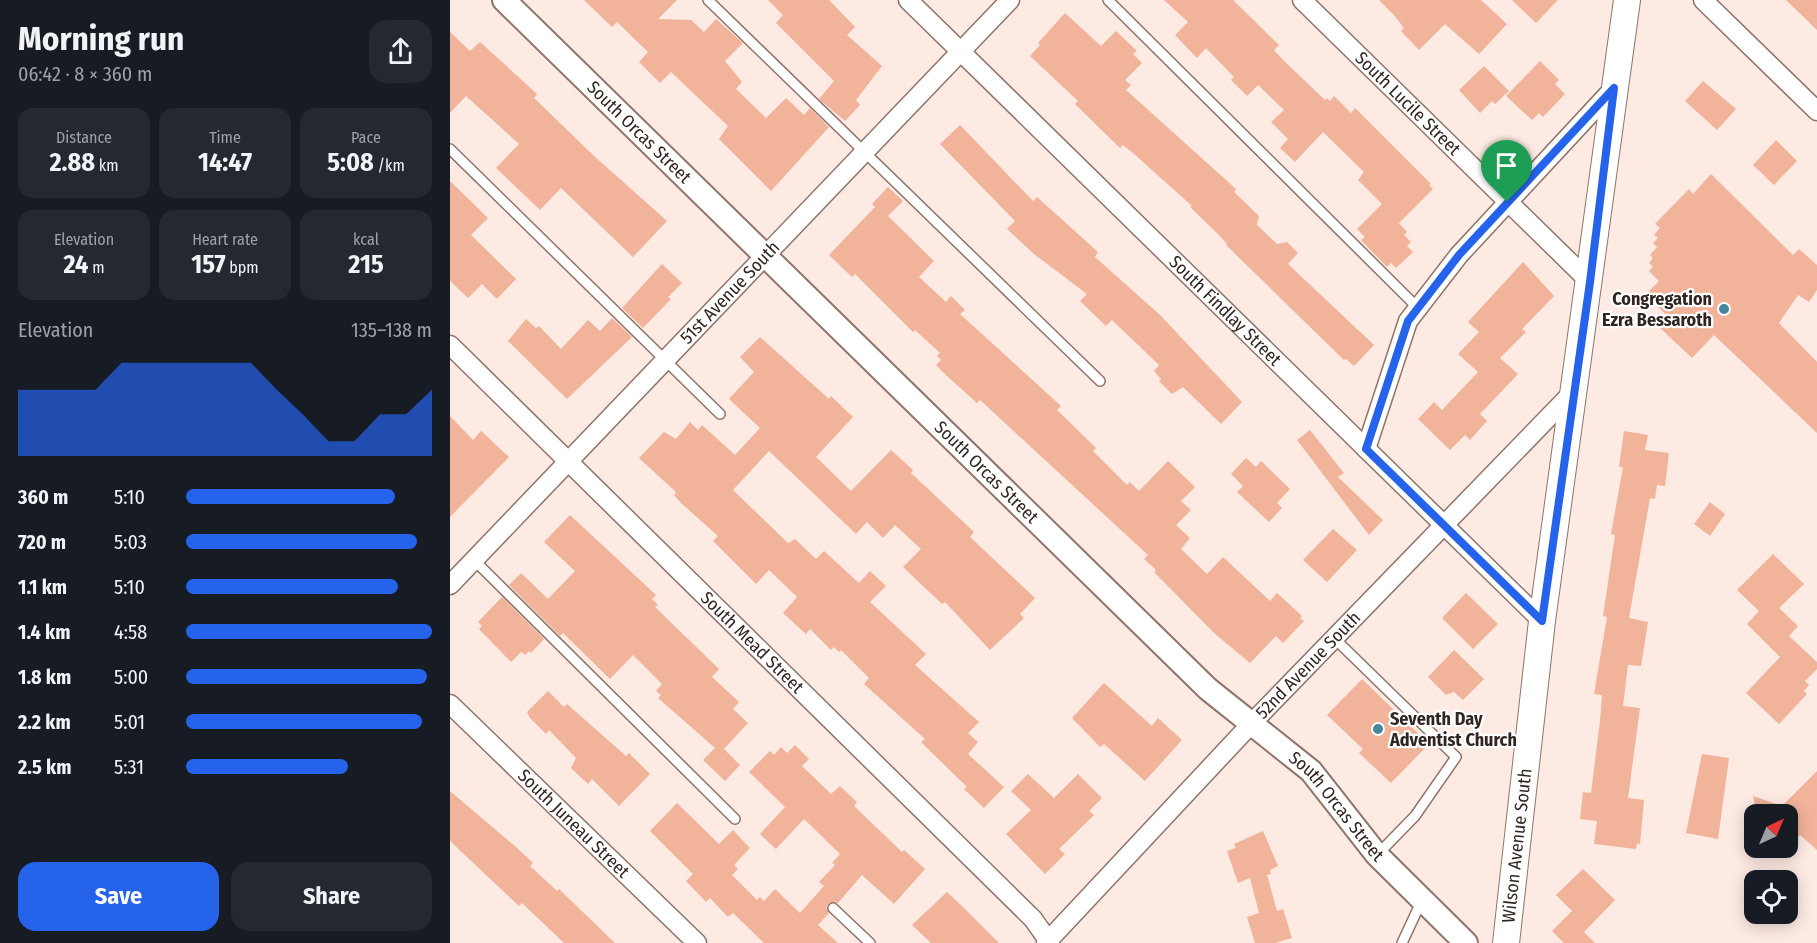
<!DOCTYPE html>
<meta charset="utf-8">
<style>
body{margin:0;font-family:"Fira Sans Condensed",sans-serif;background:#242831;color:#f1f3f6;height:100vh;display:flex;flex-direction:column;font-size:22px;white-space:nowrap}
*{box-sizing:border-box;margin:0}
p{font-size:20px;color:#9ea1a6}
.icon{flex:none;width:33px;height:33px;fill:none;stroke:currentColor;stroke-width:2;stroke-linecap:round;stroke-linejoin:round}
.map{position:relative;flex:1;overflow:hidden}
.sheet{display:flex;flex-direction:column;background:#171b24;width:450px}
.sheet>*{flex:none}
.needle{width:39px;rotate:44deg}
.fabs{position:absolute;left:1294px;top:804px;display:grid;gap:12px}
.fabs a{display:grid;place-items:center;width:54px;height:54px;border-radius:12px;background:#171b24;box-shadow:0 3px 15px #0003;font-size:30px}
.pin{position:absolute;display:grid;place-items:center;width:51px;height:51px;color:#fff;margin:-62px -26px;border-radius:50% 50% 50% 0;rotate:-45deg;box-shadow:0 0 6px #0007}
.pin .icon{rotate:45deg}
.round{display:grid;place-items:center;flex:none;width:63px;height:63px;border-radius:18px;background:#242831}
.summary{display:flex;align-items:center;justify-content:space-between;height:102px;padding:0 18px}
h1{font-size:33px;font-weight:700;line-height:45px}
.metrics{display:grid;grid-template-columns:repeat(3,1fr);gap:9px;height:102px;padding:6px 18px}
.metrics div{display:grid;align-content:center;border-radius:15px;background:#242831;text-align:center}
.metrics b{font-size:26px;font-weight:700}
.metrics small{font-size:16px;font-weight:400}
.metrics p{font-size:16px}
.chart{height:168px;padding:12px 18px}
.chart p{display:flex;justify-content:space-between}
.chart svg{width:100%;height:108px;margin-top:6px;fill:#2563eb;opacity:.7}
.cta{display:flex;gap:12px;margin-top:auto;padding:12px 18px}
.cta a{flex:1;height:69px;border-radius:18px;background:#2563eb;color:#fff;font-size:24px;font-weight:700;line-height:69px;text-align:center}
.cta a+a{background:#242831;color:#f1f3f6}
ul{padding:0 18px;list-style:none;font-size:20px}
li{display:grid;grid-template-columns:96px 72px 1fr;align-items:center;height:45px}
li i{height:15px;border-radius:8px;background:#2563eb}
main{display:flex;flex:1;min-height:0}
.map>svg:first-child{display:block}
.building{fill:#f1b39a}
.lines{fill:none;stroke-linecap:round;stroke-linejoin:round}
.service-casing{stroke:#8f7469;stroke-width:12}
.minor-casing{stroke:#8f7469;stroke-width:21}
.tertiary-casing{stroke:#8f7469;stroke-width:26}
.secondary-casing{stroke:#8f7469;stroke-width:28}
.service{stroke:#fff;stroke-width:9}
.minor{stroke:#fff;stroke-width:18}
.tertiary{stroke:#fff;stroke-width:22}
.secondary{stroke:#fff;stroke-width:26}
.route-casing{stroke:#fff;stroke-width:12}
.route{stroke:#2563eb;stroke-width:8}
.poi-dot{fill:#47879a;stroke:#fff;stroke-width:2}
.labels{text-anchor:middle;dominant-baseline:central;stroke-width:4.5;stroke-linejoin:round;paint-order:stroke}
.street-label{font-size:18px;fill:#302521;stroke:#fff}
.poi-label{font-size:18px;font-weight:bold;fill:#302521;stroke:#fff;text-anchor:end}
</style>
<main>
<section class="sheet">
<div class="summary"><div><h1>Morning run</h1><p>06:42 · 8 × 360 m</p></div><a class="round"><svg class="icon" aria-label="share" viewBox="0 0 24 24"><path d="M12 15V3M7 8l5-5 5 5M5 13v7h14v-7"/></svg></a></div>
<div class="metrics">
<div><p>Distance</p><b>2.88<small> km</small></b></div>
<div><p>Time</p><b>14:47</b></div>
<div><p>Pace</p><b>5:08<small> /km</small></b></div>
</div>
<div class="metrics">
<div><p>Elevation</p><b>24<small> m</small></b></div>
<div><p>Heart rate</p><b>157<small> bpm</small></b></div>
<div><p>kcal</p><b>215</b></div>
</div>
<div class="chart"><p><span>Elevation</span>135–138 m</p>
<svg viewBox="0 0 160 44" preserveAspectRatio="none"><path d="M0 44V17L10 17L20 17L30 17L40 6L50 6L60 6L70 6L80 6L90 6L100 17L110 27L120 38L130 38L140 27L150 27L160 17V44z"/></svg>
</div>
<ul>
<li><b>360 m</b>5:10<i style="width:85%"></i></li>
<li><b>720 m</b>5:03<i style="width:94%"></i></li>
<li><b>1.1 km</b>5:10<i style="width:86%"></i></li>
<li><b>1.4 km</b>4:58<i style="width:100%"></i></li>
<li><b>1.8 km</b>5:00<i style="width:98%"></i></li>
<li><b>2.2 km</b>5:01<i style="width:96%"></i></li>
<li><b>2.5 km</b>5:31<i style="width:66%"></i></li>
</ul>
<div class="cta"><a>Save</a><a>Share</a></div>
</section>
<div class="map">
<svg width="1367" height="943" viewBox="0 0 1367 943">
<rect width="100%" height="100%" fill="#fdeae3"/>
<path class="building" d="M134 0H227L208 19 241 20 254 32 266 19 293 43 275 61 292 82 286 89 316 118 336 98 354 115 360 108 379 127 321 191 269 139 278 126 221 72 210 83 189 62 198 52 167 22 162 27Z
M318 0H379L405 27 397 35 432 66 406 100 410 105 395 121 369 99 384 81 326 23 333 15Z
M714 0H783L829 45 824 50 833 60 875 100 877 98 880 101 884 96 901 113 905 108 981 184 979 185 983 189 949 223 957 232 954 235 961 242 957 246 963 252 946 268 941 263 937 267 911 240 915 237 907 229 932 204 908 180 914 172 873 132 845 162 830 148 838 139 821 122 834 110 808 85 797 96 781 80 784 77 756 48 747 58 725 35 738 22Z
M929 0H1031L1057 24 1029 54 995 24 969 50 951 31 954 28 944 15Z
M1062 0H1108L1086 23Z
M1336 0H1367V30Z
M615 13 651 46 666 31 687 51 683 54 692 63 675 80 681 85 676 90 786 189 784 192 809 216 807 225 827 244 837 242 848 253 838 264 924 345 904 366 896 359 894 360 776 245 777 244 769 235 740 207 742 206 683 153 673 145 670 148 625 104 628 101 580 56 590 45 588 43Z
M0 32 20 51 30 42 87 94 84 98 143 155 217 221 183 257 111 188 90 210 46 168 69 144 16 96 0 113Z
M1090 61 1109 80 1105 84 1115 94 1093 117 1089 113 1082 120 1056 96Z
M1034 66 1059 91 1045 104 1042 101 1030 113 1009 90Z
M1253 81 1286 109 1267 130 1235 101Z
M510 125 583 201 587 197 648 252 645 257 710 315 792 402 771 424 733 387 722 394 709 381 711 379 704 371 709 365 662 320 656 326 630 301 637 294 584 254 557 229 565 221 490 144Z
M1326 140 1347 161 1324 185 1303 165Z
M1261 174 1343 255 1349 249 1367 265V290L1359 302 1348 295 1329 323 1367 362V433L1264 335 1242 358 1209 327 1219 317 1195 295 1209 281 1199 271 1203 267 1199 263 1203 258 1200 255 1207 247 1203 243 1208 238 1204 235 1210 228 1205 224 1239 189 1243 194Z
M0 181 38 218 21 235 66 279 47 299 32 284 18 298 0 281Z
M438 187 453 201 438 216 484 261 469 277 496 302 501 296 515 310 510 314 611 406 607 410 646 448 643 451 677 485 680 482 689 491 718 461 745 487 731 501 741 510 726 525 740 538 731 549 757 574 773 557 820 601 827 593 852 616 850 618 854 621 833 643 826 636 800 663 764 633 704 572 706 570 694 559 698 555 530 400 527 403 497 376 486 365 491 360 487 356 490 353 465 330 463 332 405 274 402 277 379 255 425 207 422 204Z
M1073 262 1104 296 1072 329 1076 332 1050 358 1068 374 1030 414 1037 421 1020 440 1015 435 1000 450 968 419 984 402 992 410 1028 372 1008 354 1029 332 1018 322Z
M212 264 232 283 218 297 221 299 193 328 172 308Z
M162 318 182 337 117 399 58 341 76 319 86 328 89 326 111 349 138 320 150 331Z
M310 337 379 399 381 396 403 417 366 457 401 491 441 450 463 470 461 473 524 532 520 537 585 598 570 614 574 618 540 650 495 602 492 604 453 567 471 549 445 525 433 538 417 522 406 534 319 451 283 490 338 543 345 539 366 559 374 551 409 583 420 571 436 586 420 602 476 654 465 665 529 722 518 733 528 742 518 754 554 787 534 808 514 789 517 787 471 742 475 739 414 684 419 678 391 650 389 652 384 647 381 650 360 629 356 634 333 613 347 597 319 570 306 584 263 541 268 536 231 503 224 495 226 492 189 458 214 432 226 439 240 422 248 430 252 425 285 455 310 428 279 399 304 372 290 357Z
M0 416 23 440 31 431 59 457 0 517Z
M860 430 894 473 888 477 933 520 919 535 847 440Z
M1174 431 1198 435 1195 450 1219 453 1215 486 1207 485 1205 499 1200 498 1179 618 1198 622 1191 666 1178 665 1173 706 1190 708 1178 798 1194 800 1190 844 1187 843 1186 849 1144 844 1147 821 1130 819 1133 792 1141 793 1150 721 1152 695 1144 694 1157 617 1153 616 1165 535 1161 534 1173 467H1169Z
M796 458 806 467 811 461 840 489 827 503 832 508 819 522 787 492 793 486 781 474Z
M1260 502 1275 514 1260 536 1244 524Z
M120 515 206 595 202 599 208 605 205 607 269 669 262 677 289 702 283 709 298 723 274 749 290 765 275 781 253 760 265 748 208 698 211 695 206 691 212 684 183 655 160 679 113 633 110 636 59 585 71 573 98 599 125 571 94 542Z
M883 529 907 550 877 582 853 560Z
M1323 554 1354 584 1329 608 1348 626 1339 636 1367 662V669L1355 681 1359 685 1354 691 1357 694 1329 724 1296 693 1330 657 1297 624 1309 611 1287 590Z
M1016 593 1048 624 1023 649 992 618Z
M52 597 94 639 81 653 79 651 75 655 71 652 61 662 29 629 32 626 28 622Z
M1004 650 1034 679 1013 700 1004 692 996 695 978 677Z
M912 679 979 744 941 783 909 753 913 749 877 715Z
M654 683 702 726 708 718 732 740 695 781 654 744 650 747 622 718Z
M98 691 114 707 117 704 176 756 179 753 200 774 169 806 142 779 138 784 121 768 126 758 99 730 96 734 80 718 77 712Z
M345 745 359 759 352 766 381 794 390 786 407 802 404 806 452 852 454 850 475 869 444 904 412 875 388 903H379L376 907 379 913 368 925 388 943H314L283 913 278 917 260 898 256 902 236 881 243 874 200 831 227 803 269 844 283 830 300 848 284 865 288 869 282 875 307 900 310 897 314 901 325 889 350 913 374 886 369 882 385 865 382 863 390 854 354 819 326 849 310 834 335 807 299 772 320 751 324 755 331 747 337 753Z
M1252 754 1279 758 1268 839 1236 833Z
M1367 771V850L1350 835 1334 853 1317 848H1338V814H1307L1303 796 1332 806Z
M578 774 604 798 628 774 652 798 639 811 644 815 609 849 615 854 595 874 556 834 581 810 561 791Z
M0 791 66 847 83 863 80 866 107 891 109 889 165 943H114L72 903 69 906 0 841Z
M813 831 828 866 820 870 821 874 817 875 827 911 833 909 842 938 825 943H805L797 917 809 913 800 878 788 883 777 851 786 848 784 844Z
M1133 869 1165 900 1134 932 1145 943H1114L1102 931 1122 911 1106 895Z
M497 892 514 908 549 943H481L462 925Z"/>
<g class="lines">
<g class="service-casing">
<path id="service" d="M258 0 650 381
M658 0 968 308
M0 149 270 414
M24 560 285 819
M884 638 1006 757 965 816 927 855
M383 908 420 943
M952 943 972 900"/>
</g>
<g class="minor-casing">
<g id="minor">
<path id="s1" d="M458 0 1092 621"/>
<path id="s2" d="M852 0 1140 282"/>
<path d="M1253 0 1367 111"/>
<path id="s3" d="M0 345 583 919 600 943"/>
<path d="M916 449 958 321 1009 255 1164 88"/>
<path id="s4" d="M0 585 560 0"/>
<path id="s5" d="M0 704 247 943"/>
<path id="s6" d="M596 943 801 724 1124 391"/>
</g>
</g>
<g class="tertiary-casing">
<g id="tertiary">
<path id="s7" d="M54 0 758 689 861 771 927 855 1016 943"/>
</g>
</g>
<g class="secondary-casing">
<g id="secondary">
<path id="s8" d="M1056 943 1092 621 1177 0"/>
</g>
</g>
<use href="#service" class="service"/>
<use href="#minor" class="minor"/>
<use href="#tertiary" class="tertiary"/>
<use href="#secondary" class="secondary"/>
</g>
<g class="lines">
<g class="route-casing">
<path id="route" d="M1164 88 1140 282 1092 621 916 449 958 321 1009 255Z"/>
</g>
<use href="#route" class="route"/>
</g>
<g class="poi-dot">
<circle cx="1274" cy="309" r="6"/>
<circle cx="928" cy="729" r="6"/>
</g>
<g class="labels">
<g class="street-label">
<text stroke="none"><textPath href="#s2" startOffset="148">South Lucile Street</textPath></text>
<text stroke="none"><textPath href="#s7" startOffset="189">South Orcas Street</textPath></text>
<text stroke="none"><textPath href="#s4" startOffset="405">51st Avenue South</textPath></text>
<text stroke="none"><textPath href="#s1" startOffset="444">South Findlay Street</textPath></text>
<text stroke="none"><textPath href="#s7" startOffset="675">South Orcas Street</textPath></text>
<text stroke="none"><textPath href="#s3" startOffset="424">South Mead Street</textPath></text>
<text stroke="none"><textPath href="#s6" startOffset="382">52nd Avenue South</textPath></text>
<text stroke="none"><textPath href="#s7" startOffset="1160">South Orcas Street</textPath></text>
<text stroke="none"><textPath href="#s5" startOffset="172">South Juneau Street</textPath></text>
<text stroke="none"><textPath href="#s8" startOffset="98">Wilson Avenue South</textPath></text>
</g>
<g class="poi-label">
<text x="1262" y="299">Congregation<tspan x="1262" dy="21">Ezra Bessaroth</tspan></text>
<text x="940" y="719" text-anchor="start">Seventh Day<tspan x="940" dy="21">Adventist Church</tspan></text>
</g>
</g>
</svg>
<div class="fabs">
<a><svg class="needle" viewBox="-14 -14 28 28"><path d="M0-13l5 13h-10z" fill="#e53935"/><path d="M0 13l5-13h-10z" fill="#9ea1a6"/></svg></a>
<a><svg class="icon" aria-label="locate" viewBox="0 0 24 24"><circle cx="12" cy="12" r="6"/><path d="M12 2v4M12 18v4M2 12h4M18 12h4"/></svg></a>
</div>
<div class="pin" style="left:1057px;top:202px;background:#1e9e55"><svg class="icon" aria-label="arrive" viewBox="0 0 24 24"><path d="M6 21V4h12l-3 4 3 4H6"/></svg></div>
</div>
</main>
